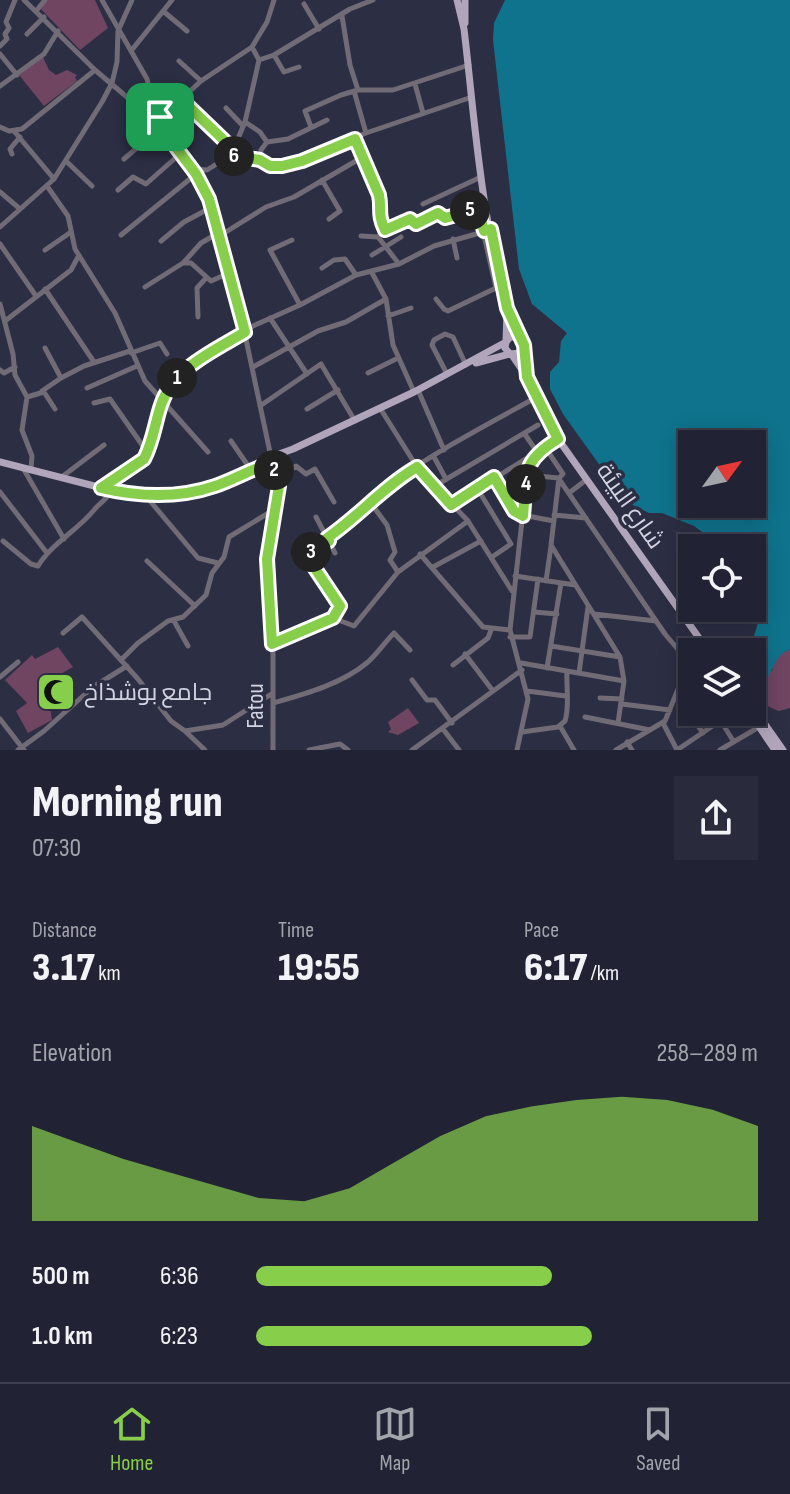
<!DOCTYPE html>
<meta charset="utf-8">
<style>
body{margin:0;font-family:"Sofia Sans Condensed",Cairo,sans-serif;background:#292a3b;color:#f1f3f6;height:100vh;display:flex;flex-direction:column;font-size:30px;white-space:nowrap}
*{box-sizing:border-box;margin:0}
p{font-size:26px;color:#a2a4ac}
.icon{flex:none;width:44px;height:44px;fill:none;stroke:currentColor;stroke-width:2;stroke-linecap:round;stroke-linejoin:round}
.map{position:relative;height:750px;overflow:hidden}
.details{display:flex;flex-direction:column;background:#212233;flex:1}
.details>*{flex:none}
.needle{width:52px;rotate:57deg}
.fabs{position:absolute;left:678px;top:430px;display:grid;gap:16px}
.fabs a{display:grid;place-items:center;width:88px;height:88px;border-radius:0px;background:#212233;box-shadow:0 4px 20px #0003,0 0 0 2px #3e3f4e;font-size:40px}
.pin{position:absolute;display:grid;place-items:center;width:68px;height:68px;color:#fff;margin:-34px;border-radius:16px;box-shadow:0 4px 12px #0006}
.km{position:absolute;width:40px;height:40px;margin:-20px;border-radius:50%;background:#222;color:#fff;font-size:22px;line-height:40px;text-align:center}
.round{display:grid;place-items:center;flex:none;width:84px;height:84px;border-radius:0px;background:#292a3b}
.overview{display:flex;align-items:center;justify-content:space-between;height:136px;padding:0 32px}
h1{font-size:44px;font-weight:800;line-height:60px}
.metrics{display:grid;grid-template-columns:repeat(3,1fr);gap:12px;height:136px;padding:8px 32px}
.metrics div{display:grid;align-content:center}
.metrics b{font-size:40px;font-weight:800}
.metrics small{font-size:22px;font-weight:400}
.metrics p{font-size:22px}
.chart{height:224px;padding:16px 32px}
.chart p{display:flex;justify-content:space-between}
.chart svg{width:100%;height:144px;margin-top:8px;fill:#87cf4a;opacity:.7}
ul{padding:0 32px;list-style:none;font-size:26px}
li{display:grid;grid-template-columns:128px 96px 1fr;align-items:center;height:60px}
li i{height:20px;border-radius:10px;background:#87cf4a}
.tabs{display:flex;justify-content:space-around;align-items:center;height:112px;border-top:2px solid #3e3f4e;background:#212233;font-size:22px;color:#a2a4ac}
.tabs a{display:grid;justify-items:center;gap:4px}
.tabs .current{color:#87cf4a}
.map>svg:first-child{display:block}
.green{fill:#6f4562}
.water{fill:#0f738d;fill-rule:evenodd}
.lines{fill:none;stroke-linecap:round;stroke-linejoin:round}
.minor{stroke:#716b75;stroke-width:5}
.major{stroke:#b0a5ba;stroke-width:7}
.route-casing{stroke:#fff;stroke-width:16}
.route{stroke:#87cf4a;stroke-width:10}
.labels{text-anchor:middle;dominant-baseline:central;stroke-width:7;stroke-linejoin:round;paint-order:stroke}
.street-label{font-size:24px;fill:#d2d4e2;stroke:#2c2e44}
.poi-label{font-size:24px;fill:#d2d4e2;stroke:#2c2e44;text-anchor:start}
</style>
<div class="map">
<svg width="790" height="750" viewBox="0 0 790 750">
<rect width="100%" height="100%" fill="#2c2e44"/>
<path class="green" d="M46 0H95L108 28 80 50 41 9Z
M43 57 49 70 56 75 67 70 77 75 75 77 77 81 44 106 19 75Z
M58 647 73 667 55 677 43 693 50 707 52 720 28 733 16 711 27 703 5 680 32 655 35 659Z
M790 649V708L779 711C756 702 752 693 752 669L754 672 772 671C773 660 780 653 790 649Z
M408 708 419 723 398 735 388 732 391 729 388 722Z"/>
<path class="water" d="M505 0H790V649C776 655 775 665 768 677H760L752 669V652H749L761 613 763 598 760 579 752 569V548H724L694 526 662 513H649L633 505 621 495 563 414 550 389V372L559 362 561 341 567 333 532 304 519 269 493 40 494 23ZM692 444H752V504H692Z"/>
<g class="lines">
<path class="minor" d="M24 0 95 70 141 109 156 118 163 116 201 81 252 47 267 22 274 0
M102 0 147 79 158 124 196 174 209 199 244 330 271 457
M304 4 319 29
M37 10 45 0
M163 11 187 31
M342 16 350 65 358 90
M27 34 44 17
M0 46 7 39 5 34 9 28 6 22 15 0
M131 51 172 0
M0 54 17 75
M274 55 284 72 299 67
M259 60 274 55 350 9 373 0
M179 61 201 81
M415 84 423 113
M0 86 44 54 58 31
M150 87 159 88 181 99 232 148
M354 91 366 133
M226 108 243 126
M245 122 260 132 267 142
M0 127 9 131 22 129 95 70
M311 127 305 111 341 95 358 90H393L469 65
M14 131 54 179
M355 139 379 195 380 203 378 213 385 230 378 237 399 264
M12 154 10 149 20 137
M231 155 245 122 259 60 252 47
M124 159 160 128
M260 160 261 150 267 142 288 139 327 120
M66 161 92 186
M194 169 207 170 231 155 276 167 292 164 366 133 472 97
M322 180 340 211 329 219
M47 186 68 216 75 249 115 313 145 381 208 452
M118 190 133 177 146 184 181 153
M0 192 20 209
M423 204 481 177
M0 227 54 179 102 102 112 83 117 62 118 31 132 0
M385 230 410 219 416 224 438 213 445 218 478 209 496 288
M121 235 196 174
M221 235 266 207 294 197 361 158
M361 236 378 237
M453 239 457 258
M292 240 270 250 300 305
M161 241 184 222 212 207
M0 244 36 296
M45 250 71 232
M372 255 401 237
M184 262 201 243 220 232
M322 268 334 260 345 259 356 275
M371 271 386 299 393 345 414 392
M145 287 183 263H191L211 281 229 273
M45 289 94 362
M436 299 444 309 448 311 498 287
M0 304 13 354 15 375 27 397 44 392 55 409
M388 316 411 308
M198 317 197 288 206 278
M270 318 307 374
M5 321 71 270 78 257
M244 330 300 305 356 275 399 264 434 246 490 230
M45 348 61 378 84 366 130 351
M131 353 160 343 167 354
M253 367 318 331 346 322 386 299
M0 370 4 373 15 367
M368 373 398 358
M447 374 432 345 434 340 445 334 453 337 466 365
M87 388 137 366
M418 390 444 450
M42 391 61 378
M27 397 22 430 32 456 31 469
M94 403 110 399 147 452
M260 406 321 364 355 421
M380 408 417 467 468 521 512 591
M307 409 338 390
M524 433 537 452
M231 441 251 470
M545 447 563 474 559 478 551 545 620 657 624 681 618 723
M434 457 446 479
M23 468 64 539
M527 475 559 478
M63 476 104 445
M494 477 517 514 554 521
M559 479 665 634 681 653 689 659
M278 480 296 466 306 474 315 469 334 502
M433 487 538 425
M101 488 144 459C153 442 155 423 161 405 173 368 214 351 245 332
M477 488 511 544 492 557
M0 492 47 553
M569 493 586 480
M145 495 198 558 218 563
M370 502 387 525 395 552 390 560 398 572
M451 505 558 439
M554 515 586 518
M316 517 335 553
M327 538C351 521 369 498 393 482 438 450 488 424 537 397
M3 541 31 564 38 566C52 543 78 530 94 510 100 502 108 500 110 490
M329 541 307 556 340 606 333 618 354 626 398 572 468 521
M420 554 483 627 510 630
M147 561 195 606
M433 567 481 541
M515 576 575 585
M546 581 551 546
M534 612 557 614
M594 614 656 621
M174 621 188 646
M63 633 82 617 138 679 171 721 185 731 223 725 273 693
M510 637H530L538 579
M272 644 333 618
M551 646 620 657
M694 652 701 642
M465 654 493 691
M121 660 138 643 168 621 183 617 206 595 212 573 224 557 229 537 275 509
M521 663 624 681
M453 665 488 638 491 630
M547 668 561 583
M579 673 588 607
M0 677 18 662
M412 680 427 700H435L452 723
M527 691 566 696
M676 694 703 733
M600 698 622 699
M273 703C305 694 342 684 368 662 378 653 385 642 394 633L410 650
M622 704 670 710
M715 712 734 742
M585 717 650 730
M0 719 24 750
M663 723 677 750 720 721
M560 726 574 750
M443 729 459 750
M185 731 205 750
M522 732 558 727 565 721C570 705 566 688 567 671
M627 742 632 750
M18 750 44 731 93 687 127 666
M273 750V654L267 572 269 538 279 490 274 462
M309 750 340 744 348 750
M412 750 522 670
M517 750 528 699 510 630 527 475 529 463 537 452
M616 750 665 721 692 655
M720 750 759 727"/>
<path class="major" d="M457 0 464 29C476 127 482 257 524 345L520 353 510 354 505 348 506 342 510 337H518
M465 0V23
M506 341 507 311
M524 348 527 375
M512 355 527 377 558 439 709 652
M476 363 510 354
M266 461a4 4 0 1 1 8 0a4 4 0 1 1-8 0Z
M271 457 293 449 414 392 506 342
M0 462 110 490 161 496 206 489 268 464
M752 706 783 750
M749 712 775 750"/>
</g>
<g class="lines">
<g class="route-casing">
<path id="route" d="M181 99 232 148 231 155 260 160 270 166H282L302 161 355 139 379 195C382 210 377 213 385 230L410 219 416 224 438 213 445 218 478 209 484 231 491 229 507 308 524 345 527 377 558 439C520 462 527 475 523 516L514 511 494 477 451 505 417 467C383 487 359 516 327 538L329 541 308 554V558L340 606 333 618 272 644 267 559 279 486 275 471 268 464C250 470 233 480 215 486 177 499 139 497 101 488L144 459C153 442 155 423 161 405 173 368 214 351 245 332L209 199 196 174 157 122 156 118 163 116Z"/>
</g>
<use href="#route" class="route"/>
</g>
<defs>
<g id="mosque-square" transform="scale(2)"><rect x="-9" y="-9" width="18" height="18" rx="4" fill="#87cf4a" stroke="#2c2e44"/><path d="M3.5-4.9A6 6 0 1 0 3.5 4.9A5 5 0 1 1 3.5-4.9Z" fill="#111"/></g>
</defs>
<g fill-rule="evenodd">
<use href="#mosque-square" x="56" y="692"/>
</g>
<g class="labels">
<g class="street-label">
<text transform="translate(630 506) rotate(55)">شارع البيئة</text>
<text transform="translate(255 706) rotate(-90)">Fatou</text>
</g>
<g class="poi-label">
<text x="84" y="692">جامع بوشذاخ</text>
</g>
</g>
</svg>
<div class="fabs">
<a><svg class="needle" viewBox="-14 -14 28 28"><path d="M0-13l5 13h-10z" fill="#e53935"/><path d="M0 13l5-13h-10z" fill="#a2a4ac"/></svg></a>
<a><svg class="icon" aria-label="locate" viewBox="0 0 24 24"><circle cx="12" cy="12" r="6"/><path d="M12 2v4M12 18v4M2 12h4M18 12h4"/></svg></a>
<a><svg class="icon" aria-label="layers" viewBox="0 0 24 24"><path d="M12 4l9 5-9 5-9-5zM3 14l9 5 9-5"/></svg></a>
</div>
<div class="pin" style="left:160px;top:117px;background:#1e9e55"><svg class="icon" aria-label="arrive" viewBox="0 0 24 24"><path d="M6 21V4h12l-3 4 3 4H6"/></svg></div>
<b class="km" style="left:177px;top:378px">1</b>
<b class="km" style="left:274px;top:470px">2</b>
<b class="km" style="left:311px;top:552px">3</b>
<b class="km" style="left:526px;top:484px">4</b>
<b class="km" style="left:470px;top:210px">5</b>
<b class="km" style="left:234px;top:156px">6</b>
</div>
<section class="details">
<div class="overview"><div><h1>Morning run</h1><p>07:30</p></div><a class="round"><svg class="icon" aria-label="share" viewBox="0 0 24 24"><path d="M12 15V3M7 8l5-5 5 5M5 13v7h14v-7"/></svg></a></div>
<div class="metrics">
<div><p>Distance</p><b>3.17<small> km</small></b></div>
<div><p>Time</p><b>19:55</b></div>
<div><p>Pace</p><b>6:17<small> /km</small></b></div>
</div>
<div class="chart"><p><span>Elevation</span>258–289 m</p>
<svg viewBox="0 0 160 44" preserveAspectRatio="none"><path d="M0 44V15L10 20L20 25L30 29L40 33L50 37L60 38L70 34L80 26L90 18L100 12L110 9L120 7L130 6L140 7L150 10L160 15V44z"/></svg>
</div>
<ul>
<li><b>500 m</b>6:36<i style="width:59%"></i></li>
<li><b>1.0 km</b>6:23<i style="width:67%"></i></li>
</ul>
</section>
<nav class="tabs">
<a class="current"><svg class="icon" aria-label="home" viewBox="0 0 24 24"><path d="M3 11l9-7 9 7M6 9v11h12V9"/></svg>Home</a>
<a><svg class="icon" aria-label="map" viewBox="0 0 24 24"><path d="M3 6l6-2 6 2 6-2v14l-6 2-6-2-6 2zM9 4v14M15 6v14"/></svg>Map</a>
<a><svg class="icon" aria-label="saved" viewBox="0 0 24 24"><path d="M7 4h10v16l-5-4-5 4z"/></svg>Saved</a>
</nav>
